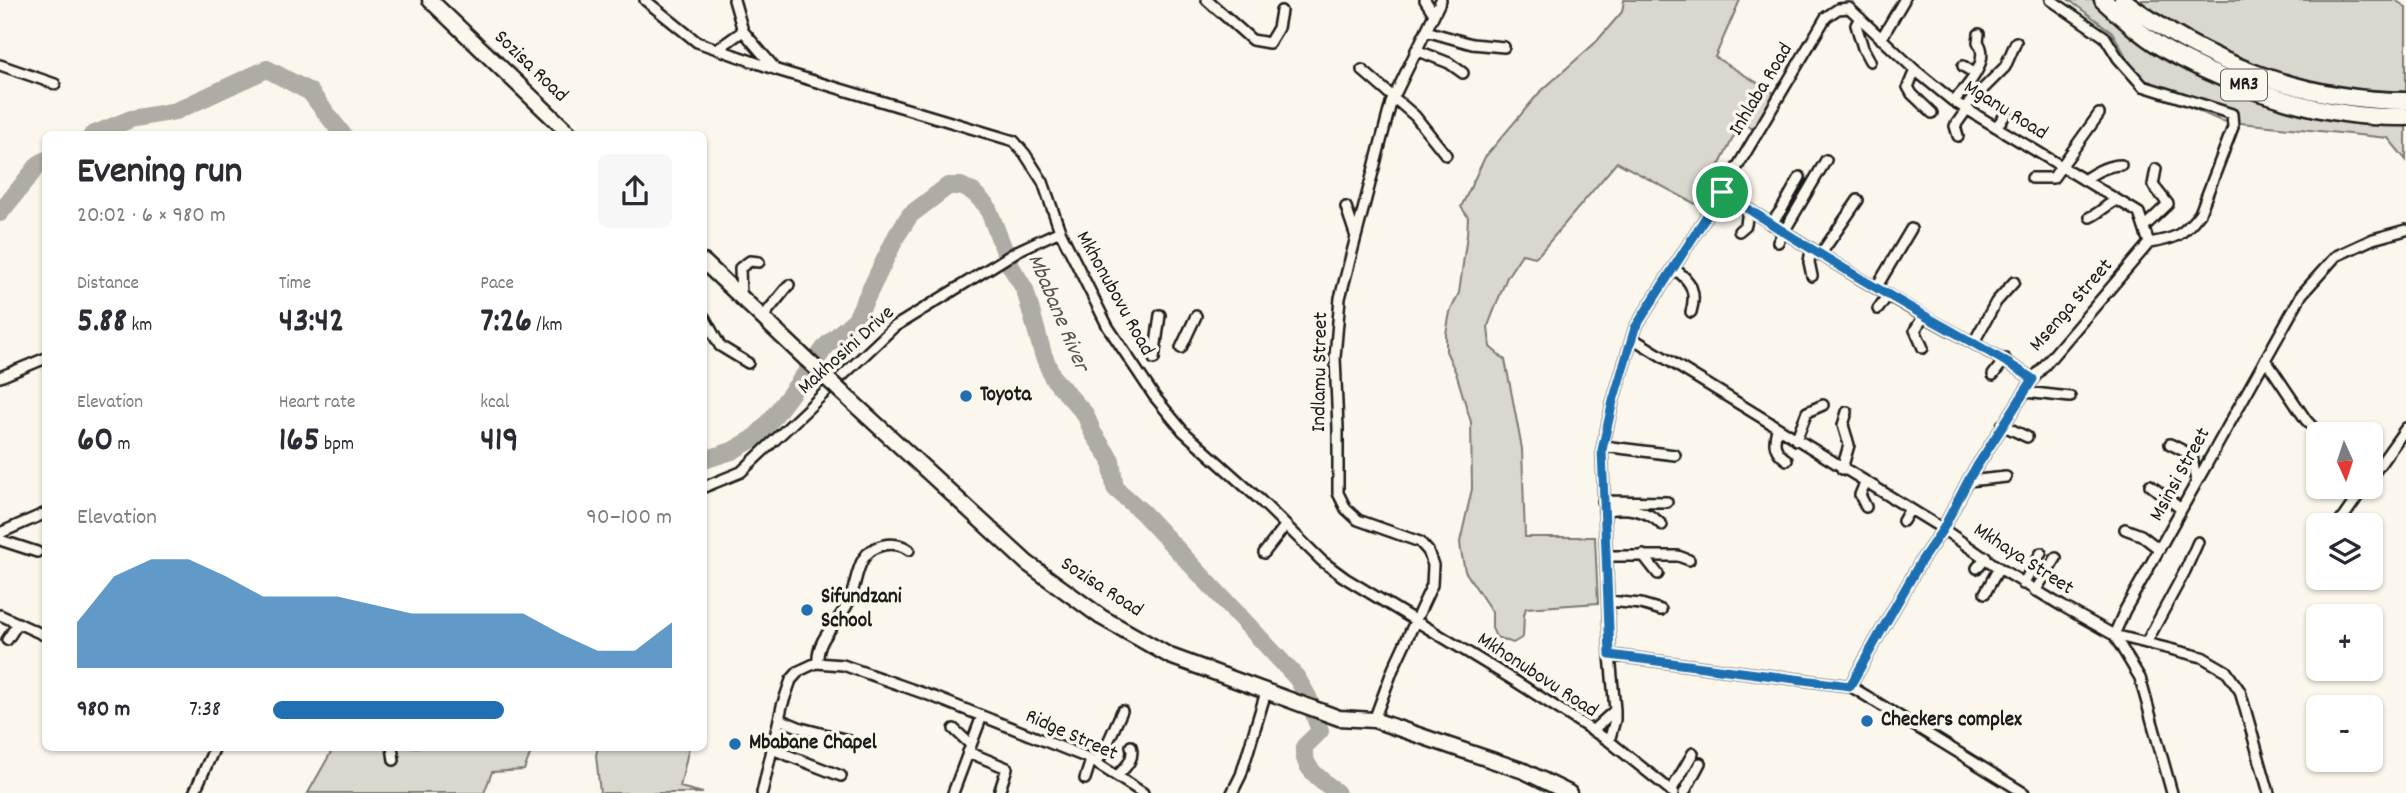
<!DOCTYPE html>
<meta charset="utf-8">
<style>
body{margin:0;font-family:Dekko,sans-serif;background:#f7f7f7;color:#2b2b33;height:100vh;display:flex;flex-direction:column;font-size:26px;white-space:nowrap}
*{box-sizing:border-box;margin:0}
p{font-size:23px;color:#7c7c81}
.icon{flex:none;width:38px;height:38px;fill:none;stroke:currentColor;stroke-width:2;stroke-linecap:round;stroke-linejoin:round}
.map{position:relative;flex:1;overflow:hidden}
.side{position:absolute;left:42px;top:131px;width:665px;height:620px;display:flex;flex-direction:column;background:#fff;border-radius:10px;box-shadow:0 2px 5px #0004}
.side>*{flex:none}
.needle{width:46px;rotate:177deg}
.buttons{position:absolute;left:2306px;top:422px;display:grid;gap:14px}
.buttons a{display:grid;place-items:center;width:77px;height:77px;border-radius:10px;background:#fff;box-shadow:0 2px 5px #0004;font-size:35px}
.pin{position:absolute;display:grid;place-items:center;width:60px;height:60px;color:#fff;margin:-30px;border:4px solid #fff;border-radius:50%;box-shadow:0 2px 7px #0007}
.round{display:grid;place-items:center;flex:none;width:74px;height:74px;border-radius:10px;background:#f7f7f7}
.headline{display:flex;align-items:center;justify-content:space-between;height:119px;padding:0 35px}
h1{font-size:38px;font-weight:700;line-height:52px}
.figures{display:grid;grid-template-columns:repeat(3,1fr);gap:10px;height:119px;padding:7px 35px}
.figures div{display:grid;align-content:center}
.figures b{font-size:35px;font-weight:700}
.figures small{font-size:19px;font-weight:400}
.figures p{font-size:19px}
.chart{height:196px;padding:14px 35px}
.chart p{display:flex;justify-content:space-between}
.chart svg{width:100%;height:126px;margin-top:7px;fill:#1f6fb2;opacity:.7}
ul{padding:0 35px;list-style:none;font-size:23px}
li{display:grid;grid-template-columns:112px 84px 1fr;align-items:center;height:52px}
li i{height:18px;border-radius:9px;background:#1f6fb2}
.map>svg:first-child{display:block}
.green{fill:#dad7ce;stroke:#7b7a75;stroke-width:2}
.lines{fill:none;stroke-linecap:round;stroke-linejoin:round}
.river{stroke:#afaca5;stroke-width:18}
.street-casing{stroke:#1c1c1c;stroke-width:14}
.primary-casing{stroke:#1c1c1c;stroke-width:19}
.highway-casing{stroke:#1c1c1c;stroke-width:21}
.street{stroke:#fbf7ec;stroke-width:9}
.primary{stroke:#fbf7ec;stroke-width:14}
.highway{stroke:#fbf7ec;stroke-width:16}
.primary-bridge-casing{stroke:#1c1c1c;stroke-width:19;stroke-linecap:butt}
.primary-bridge{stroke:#fbf7ec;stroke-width:14}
.route-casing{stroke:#fff;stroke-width:14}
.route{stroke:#1f6fb2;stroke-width:9}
.poi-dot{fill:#1f6fb2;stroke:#fbf7ec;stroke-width:2.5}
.labels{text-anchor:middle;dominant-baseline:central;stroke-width:7;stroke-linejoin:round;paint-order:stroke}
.shield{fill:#fbf7ec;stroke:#5f5e5a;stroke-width:2}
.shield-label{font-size:19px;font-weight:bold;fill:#1c1c1c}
.street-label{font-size:21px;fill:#1c1c1c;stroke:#fbf7ec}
.poi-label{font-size:21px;font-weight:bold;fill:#1c1c1c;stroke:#fbf7ec;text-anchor:start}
.water-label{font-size:23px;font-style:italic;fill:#575653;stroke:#fbf7ec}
</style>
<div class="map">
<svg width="2406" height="793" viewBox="0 0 2406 793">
<rect width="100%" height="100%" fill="#fbf7ec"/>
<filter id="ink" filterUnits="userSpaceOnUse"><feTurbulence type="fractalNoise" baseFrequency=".0143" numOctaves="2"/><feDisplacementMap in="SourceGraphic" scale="14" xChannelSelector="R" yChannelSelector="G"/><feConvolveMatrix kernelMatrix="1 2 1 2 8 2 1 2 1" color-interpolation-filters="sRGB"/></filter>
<g filter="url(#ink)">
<path class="green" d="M1624 0H1740L1715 57 1779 96 1754 130 1741 122 1699 206 1617 162 1540 253 1535 257 1522 254 1507 277 1488 326 1490 347 1505 360 1510 385 1522 449 1525 537H1595L1598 603 1526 608 1524 615 1523 637 1513 643 1496 637 1492 628V612L1465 571 1461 551 1460 542 1472 489 1471 422 1456 373 1446 351V334L1450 312 1459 293 1467 235 1468 217 1461 207 1485 157 1539 93 1596 42 1622 12Z
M2069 0H2395L2406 7V160L2388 138 2221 121 2143 86 2112 32Z
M334 747H533L524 770 492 772 484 793H308Z
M598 747H689L680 787 703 793H600L596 755Z"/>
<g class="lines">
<path class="river" d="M92 135 131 119 176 111 267 69 310 92 343 135
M0 213 39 164 46 160
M704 460 732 451 753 439 768 424 827 345 856 319 897 235 910 215 948 186H961L973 192 987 206 1010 265 1025 290 1043 354 1053 378 1085 414 1093 433 1111 460 1115 488 1143 513 1297 678 1308 697 1320 731 1304 747C1302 770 1322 779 1337 793"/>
<g class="street-casing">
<path id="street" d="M645 0 697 42 777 70 1014 141 1025 154 1043 182 1060 231 1108 327 1154 396 1183 431 1260 500 1322 561 1345 578 1515 681 1609 741 1674 793
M734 0 743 31 773 66
M1207 0 1252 40 1269 43 1278 28 1281 11
M1425 0 1434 14
M1860 18 1856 25 1863 48 1870 61
M1426 31 1472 44 1504 47
M1881 39 1904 0
M719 48 743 31
M1416 50 1449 63 1463 73
M0 65 55 84
M1963 66 1974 73
M1362 70 1415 116 1446 155
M1915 70 1908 87 1912 94 1932 113
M1953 101C1967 88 1991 60 1978 42L1979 34
M1964 108 2005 67 2016 42
M1996 127 2007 113
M1958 136 1955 126 1967 109
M2032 178H2053L2099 114
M2084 180C2095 172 2107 165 2121 165
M1722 192C1788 235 1854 276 1922 315 1960 336 1997 355 2033 379
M1346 207 1356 237
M2090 217C2100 213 2107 204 2117 200
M1771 224 1782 209 1800 177
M2145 226 2168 204 2153 185 2156 169
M1739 231 1746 225 1748 209
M1778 242 1826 160
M1811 250 1809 262 1812 276
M1820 255 1858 200
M1674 269C1691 280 1697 292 1691 312
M1876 288 1911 229
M741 297 740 268 750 261 759 262
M1878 309 1888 295
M704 317 720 346 748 363
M762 318 789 285
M1632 338 1943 529 1999 568 2062 606 2114 635 2202 657 2226 671 2240 691 2269 793
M1974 342 1996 302 2014 282
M1181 348 1196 316
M1923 348 1915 330 1924 316
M1154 359 1160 315
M2265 359 2306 420 2319 434
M1993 375 2005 359
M0 377 46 358
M2025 392 2070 397
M2002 425 2027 437
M1777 429C1773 444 1774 451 1787 460
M1796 440 1807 412 1823 405
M2170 444 2192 455 2196 482
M1603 446 1675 455
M1842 469 1849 445 1843 425 1847 412
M2371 477 2406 428
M1968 481 2006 477
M1865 483 1860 495 1866 507
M2150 485 2181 509
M704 487 741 472 894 327 1019 250 1060 231
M1603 501 1667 502
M1604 511C1624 506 1647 509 1662 525
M1903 521 1910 509
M2338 525 2365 486
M2125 529 2141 535 2159 549
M0 533 46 513
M0 540 37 552
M1264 553 1285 526
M1643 555 1658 574
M1606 556H1678L1689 560
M1977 568 1986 557
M2023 584 2041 553
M2035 591 2056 558
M1985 593 1999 568
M1608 601 1641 604 1661 610
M0 615 46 636
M2114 635 2125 610 2302 294 2336 256 2373 239 2406 230
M2114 635 2140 678 2172 793
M7 640 18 623
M2146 643 2185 571 2198 542
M1610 655 1850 686 2024 793
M818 663C816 640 835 626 846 607 860 585 852 552 884 545 892 543 903 545 909 550
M1850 686 1921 561 1943 529 1970 477 2033 379 2149 243C2176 239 2183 235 2200 213L2233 127 2232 114 2143 86 2118 58 2105 37 2051 0
M779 719 801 728 848 740
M1374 720 1393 669 1432 585 1433 565 1428 551 1420 542 1358 520 1346 509 1338 493V428L1335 357 1340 298 1391 103 1441 0
M954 729 971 745
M1592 731 1615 710
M1609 741 1615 720V710L1610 655 1602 450 1613 401 1635 328 1729 181 1826 17 1838 9 1849 8 1915 70 1953 101 2139 213 2149 243
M392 747 394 760
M772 749 841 776
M968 752 1007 768 999 793
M1096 763 1104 751 1122 711
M1117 776C1126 767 1135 759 1131 746
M1085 779 1091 760
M1671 791 1693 753
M194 793 215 747
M762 793 782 706 791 680 799 671 816 663 843 665 934 697 1088 758 1143 793
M953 793 982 716
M1232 793 1241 775 1266 692
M1684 793 1700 763"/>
</g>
<g class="primary-casing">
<path id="primary" d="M430 0 571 135
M704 262 806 359
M850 400 1027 563 1101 617 1170 656 1339 718 1374 720 1456 748 1524 771 1569 793"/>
</g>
<g class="highway-casing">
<path id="highway" d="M2103 0C2125 20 2148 41 2175 55 2244 92 2327 119 2406 117
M2123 0C2204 62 2303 101 2406 101"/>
</g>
<use href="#street" class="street"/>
<use href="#primary" class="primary"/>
<use href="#highway" class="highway"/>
<g class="primary-bridge-casing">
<path id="primary-bridge" d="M806 359 850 400"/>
</g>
<use href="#primary-bridge" class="primary-bridge"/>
</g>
</g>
<g class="lines" filter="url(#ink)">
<g class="route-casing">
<path id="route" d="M1722 192C1786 234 1851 274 1918 312 1956 334 1996 354 2033 379L1970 477 1943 529 1921 561 1850 686 1610 655 1602 450 1613 401 1635 328Z"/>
</g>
<use href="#route" class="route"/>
</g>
<g class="poi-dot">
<circle cx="966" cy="396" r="7"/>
<circle cx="807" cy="610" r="7"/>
<circle cx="1867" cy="721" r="7"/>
<circle cx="735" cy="744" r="7"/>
</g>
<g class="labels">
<rect class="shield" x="2221" y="69.5" width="46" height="31" rx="5"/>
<g class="shield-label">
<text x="2244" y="85">MR3</text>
</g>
<g class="street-label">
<text transform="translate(530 67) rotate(44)">Sozisa Road</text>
<text transform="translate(1762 90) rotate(-59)">Inhlaba Road</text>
<text transform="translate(2005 111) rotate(32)">Mganu Road</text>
<text transform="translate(1114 294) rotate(61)">Mkhonubovu Road</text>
<text transform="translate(2072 306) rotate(-49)">Msenga Street</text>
<text transform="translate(847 351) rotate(-42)">Makhosini Drive</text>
<text transform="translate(1321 372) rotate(-89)">Indlamu Street</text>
<text transform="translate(2181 475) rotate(-61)">Msinsi Street</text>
<text transform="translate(2023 560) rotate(33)">Mkhaya Street</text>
<text transform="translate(1101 588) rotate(33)">Sozisa Road</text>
<text transform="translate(1537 676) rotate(33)">Mkhonubovu Road</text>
<text transform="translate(1071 736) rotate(24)">Ridge Street</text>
</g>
<g class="poi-label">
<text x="980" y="396">Toyota</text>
<text x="821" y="598">Sifundzani<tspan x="821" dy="24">School</tspan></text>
<text x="1881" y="721">Checkers complex</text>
<text x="749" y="744">Mbabane Chapel</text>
</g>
<g class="water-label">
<text transform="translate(1057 313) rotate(67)">Mbabane River</text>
</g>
</g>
</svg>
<div class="buttons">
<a><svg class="needle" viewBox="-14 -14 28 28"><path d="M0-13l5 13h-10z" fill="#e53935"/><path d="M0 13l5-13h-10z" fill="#7c7c81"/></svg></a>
<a><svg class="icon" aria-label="layers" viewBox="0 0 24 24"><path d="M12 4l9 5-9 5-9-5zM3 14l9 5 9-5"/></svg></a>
<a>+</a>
<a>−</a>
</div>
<div class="pin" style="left:1722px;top:192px;background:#1e9e55"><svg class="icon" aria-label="arrive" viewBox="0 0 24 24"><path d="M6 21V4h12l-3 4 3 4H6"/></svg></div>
<section class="side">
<div class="headline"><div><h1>Evening run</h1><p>20:02 · 6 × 980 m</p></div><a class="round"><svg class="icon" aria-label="share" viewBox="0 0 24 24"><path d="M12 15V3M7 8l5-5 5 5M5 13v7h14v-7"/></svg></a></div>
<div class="figures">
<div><p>Distance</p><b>5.88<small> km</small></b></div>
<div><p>Time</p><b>43:42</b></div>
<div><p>Pace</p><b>7:26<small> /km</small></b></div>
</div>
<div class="figures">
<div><p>Elevation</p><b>60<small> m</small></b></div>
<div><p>Heart rate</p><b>165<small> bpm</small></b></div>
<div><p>kcal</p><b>419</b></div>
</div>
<div class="chart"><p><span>Elevation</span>90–100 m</p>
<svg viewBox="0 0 160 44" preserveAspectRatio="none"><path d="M0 44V28L10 12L20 6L30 6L40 12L50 19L60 19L70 19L80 22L90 25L100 25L110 25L120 25L130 32L140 38L150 38L160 28V44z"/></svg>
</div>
<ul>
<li><b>980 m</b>7:38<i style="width:58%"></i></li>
</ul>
</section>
</div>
